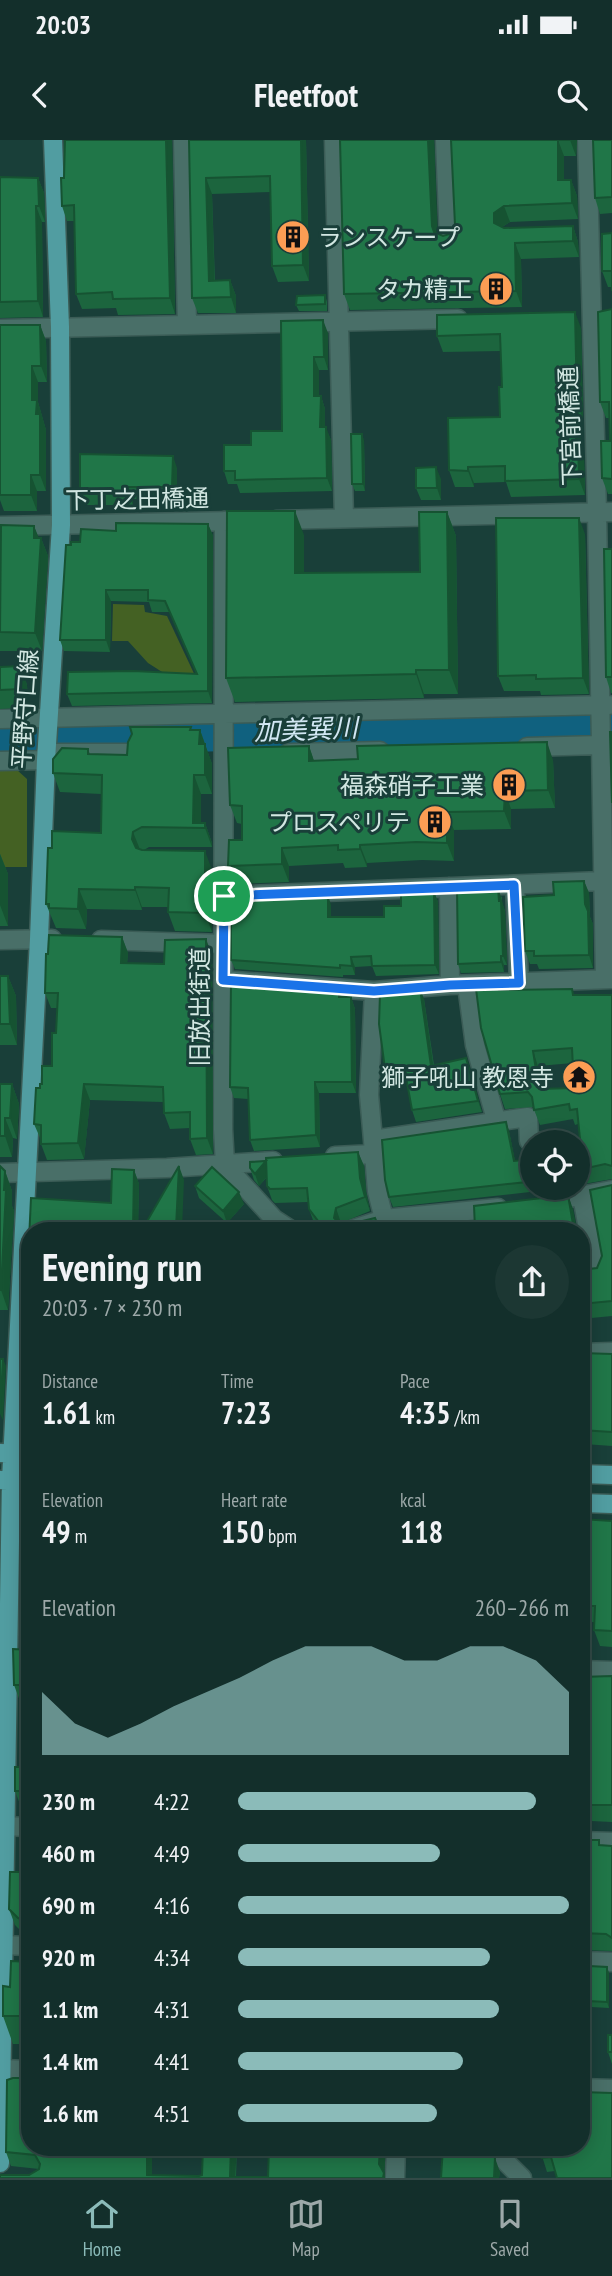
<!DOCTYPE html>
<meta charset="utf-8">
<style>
body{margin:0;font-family:"PT Sans Narrow","Noto Sans JP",sans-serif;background:#1c3733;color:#f1f3f6;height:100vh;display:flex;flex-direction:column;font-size:26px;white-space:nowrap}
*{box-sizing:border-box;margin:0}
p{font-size:23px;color:#9da9a9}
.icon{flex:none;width:38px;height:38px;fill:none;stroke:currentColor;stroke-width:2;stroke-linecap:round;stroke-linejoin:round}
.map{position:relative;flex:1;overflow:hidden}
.side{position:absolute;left:21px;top:1082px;width:569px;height:934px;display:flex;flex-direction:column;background:#132f2b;border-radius:28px;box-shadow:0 4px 18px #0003,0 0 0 2px #324a47}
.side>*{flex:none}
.fabs{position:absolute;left:520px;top:990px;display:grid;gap:14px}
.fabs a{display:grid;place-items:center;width:70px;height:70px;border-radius:50%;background:#132f2b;box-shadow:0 4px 18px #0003,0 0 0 2px #324a47;font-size:35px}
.pin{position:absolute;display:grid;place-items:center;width:60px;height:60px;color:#fff;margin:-30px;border:4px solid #fff;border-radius:50%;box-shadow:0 2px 7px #0007}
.round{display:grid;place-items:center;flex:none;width:74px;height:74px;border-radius:37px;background:#1c3733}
.headline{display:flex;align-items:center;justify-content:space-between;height:119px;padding:0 21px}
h1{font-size:38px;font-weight:600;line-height:52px}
.stats{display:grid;grid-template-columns:repeat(3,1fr);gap:10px;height:119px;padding:7px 21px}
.stats div{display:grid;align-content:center}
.stats b{font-size:30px;font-weight:600}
.stats small{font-size:19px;font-weight:400}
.stats p{font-size:19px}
.chart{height:196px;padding:14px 21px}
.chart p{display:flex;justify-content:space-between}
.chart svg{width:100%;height:126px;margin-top:7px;fill:#8bbbb9;opacity:.7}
ul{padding:0 21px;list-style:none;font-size:23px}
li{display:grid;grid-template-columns:112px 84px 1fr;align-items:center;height:52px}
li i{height:18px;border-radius:9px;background:#8bbbb9}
.status{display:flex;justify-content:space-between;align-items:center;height:49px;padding:0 35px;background:#132f2b;direction:ltr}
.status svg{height:19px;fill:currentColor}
header{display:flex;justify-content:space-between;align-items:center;height:91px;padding:0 21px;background:#132f2b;font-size:32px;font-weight:600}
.menu{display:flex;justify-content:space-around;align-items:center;height:98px;border-top:2px solid #324a47;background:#132f2b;font-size:19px;color:#9da9a9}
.menu a{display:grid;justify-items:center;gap:4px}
.menu .current{color:#8bbbb9}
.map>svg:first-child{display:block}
.green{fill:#446123}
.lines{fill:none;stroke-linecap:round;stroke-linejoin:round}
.river{stroke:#10617f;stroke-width:40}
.minor-casing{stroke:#3b5c56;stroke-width:21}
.major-casing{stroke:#3b5c56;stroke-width:21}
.minor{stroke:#496f68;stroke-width:18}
.major{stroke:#519da1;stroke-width:18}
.wall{fill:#1c653e;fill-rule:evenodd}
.shaded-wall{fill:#165332}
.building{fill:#207648;stroke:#165332;stroke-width:2;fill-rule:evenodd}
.route-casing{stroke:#fff;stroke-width:14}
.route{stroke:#1a73e8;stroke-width:9}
.labels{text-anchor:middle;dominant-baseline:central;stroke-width:6;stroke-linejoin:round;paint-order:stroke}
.poi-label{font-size:24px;fill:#d2e7e2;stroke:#193f39;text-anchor:end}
.street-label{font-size:24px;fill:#d2e7e2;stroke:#193f39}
.water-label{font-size:26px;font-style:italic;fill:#d2e7f3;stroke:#193f39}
</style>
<div class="status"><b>20:03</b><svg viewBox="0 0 49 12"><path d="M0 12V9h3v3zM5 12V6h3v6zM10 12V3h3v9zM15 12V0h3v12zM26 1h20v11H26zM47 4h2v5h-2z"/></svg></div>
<header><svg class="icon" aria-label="back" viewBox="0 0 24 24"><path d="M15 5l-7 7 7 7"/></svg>Fleetfoot<svg class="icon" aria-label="search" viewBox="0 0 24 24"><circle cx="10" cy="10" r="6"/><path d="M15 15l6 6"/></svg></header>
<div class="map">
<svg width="612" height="2038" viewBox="0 0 612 2038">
<rect width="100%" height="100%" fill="#193f39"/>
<path class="green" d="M113 464 144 465 145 472 167 476 198 542H212V551H192L148 523 128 501H112Z
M17 630 27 639V727H0V631Z"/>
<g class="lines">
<path class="river" d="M0 597 612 581"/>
<g class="minor-casing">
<path id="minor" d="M183 0 187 185
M334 0 344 378
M445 0 449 101
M587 0 597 372 605 839
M0 189 458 179
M276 380 612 372
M224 381 223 989 225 1025 274 1079 291 1090
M0 386 234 381
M0 579 609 565
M527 607 600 605
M46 613H128
M289 613 380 611
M0 621 46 620
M515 745 519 843
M449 747 450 845
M224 756 602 741
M0 800 52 799
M101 800 223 804
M223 840 374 851 450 845 612 839
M467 845 475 905 497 983
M373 1000 369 955 374 851
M374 1014 377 1051 384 1079
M335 1016 374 1014 373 1000 528 977 529 1001 559 1003
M0 1033 167 1028 273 1021
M547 1062 612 1050
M350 1090 384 1079 498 1068
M581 1135 596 1133 582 1056
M581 1213 612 1212
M581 1530 612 1531
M0 1686 30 1687
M581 1701 612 1702
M0 1805 30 1806
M581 1821 612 1822
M0 1929 30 1930
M581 1948 612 1949
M491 2007 522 2038
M395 2038 396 2007"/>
</g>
<g class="major-casing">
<path id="major" d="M0 1313 30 1314
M581 1334 612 1335
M0 1340 30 1341
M581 1363 612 1364
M0 2023 11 1340 39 799 46 620 61 385 60 187 53 0"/>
</g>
<use href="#minor" class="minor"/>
<use href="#major" class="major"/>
</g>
<path class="wall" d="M172 0 175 174 118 175 116 168 82 169 76 154 75 81H67L62 66 64 38Z
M189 0H306L309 141 278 142 272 126 271 52 212 54 215 141 230 140 236 156V173H198L192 158Z
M434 0 437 94 443 96 450 94 455 85 451 0H577L576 16H564V40H571L577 56 578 79 510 82 502 87 504 88 573 86 578 102 579 117 521 119 522 167 350 170 344 154Z
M612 0V73L600 74 595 58Z
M0 37 38 38 44 53 45 82H42L43 177 0 178Z
M612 93V147H608L602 131Z
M325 155 327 162V171H299L296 165Z
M612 169V354H608L602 338 610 301 609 278H606L600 262Z
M281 181 328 193V230H319V256H321L325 269V287L331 300 332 351 240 353 237 344H228L224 331 251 305 282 291Z
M0 185H40L46 201 47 242H38V262L46 290V351H37V371H4L0 360Z
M581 188 583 279H581V309L584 317 585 355 511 357 506 342 474 343V347H455L449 330 500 277 502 247 501 211 443 212 437 196Z
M364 300 365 351H355L352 344Z
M177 328V359H133V365H84L80 352Z
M441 339V360H421L416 348Z
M447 372 456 396 458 554H424V558L235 562 226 538 304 395V433L420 432Z
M208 384 213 396 212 563 72 566 67 554 197 534 170 472H152L149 462 111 461 110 512 64 511 60 500 71 405 116 391Z
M34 386 38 398H41L48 416 42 511H0V393Z
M585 394 589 554 541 555 540 551H504L498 536Z
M612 409V553H611L606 537Z
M21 526 27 545 28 567 0 569V527Z
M192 590H200L212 624V654H201V683H205L212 703V707H149L144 710 212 730V792L175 791 168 772V767H142V770L87 769 86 789 56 788 46 764 101 693V654L60 652 53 633 88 609 90 614 127 615Z
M309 606 314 621 553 620 555 668 511 669V689L454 690V721L422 720 367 723V727L345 728 343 723 289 726V742L235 744 228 726 242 700V684L237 683 230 665Z
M0 714 8 734V786H0Z
M584 741 589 753 590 777 593 784V828L539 829 537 824H530L525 811 554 755Z
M434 752 438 762 439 834 376 836 372 826 355 827V835H343V837L235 829 231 820 331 765V777H384L401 766Z
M502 756V763L505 771 507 825H504V832L461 833 458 824Z
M122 797 128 813 127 823 164 824 212 815 213 1014 196 1015 190 999V988L170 989 164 973 163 962 90 960 84 1019 47 1020 41 1004V1000L34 984 40 948 52 926 56 893 57 868H51L45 853Z
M0 836H8L16 856 17 905H0Z
M499 840 503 850 574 855H612V1039L578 1045V1009H581L578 984 575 985 573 979 540 985 533 967 505 969 500 954ZM573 923 574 948 542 949 538 926Z
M339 849 342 857H351L355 869 356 953H319L320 1007 254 1011 250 1000 248 959 234 958 230 947Z
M424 859 434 925 466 918 482 972 416 982 412 970 406 938 389 940 385 929Z
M0 944H12L19 964 17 999 13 998 12 1017H0Z
M506 982 509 991 515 1021 526 1029 530 1052 393 1067 389 1057Z
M358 1012 364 1026 366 1052 370 1071 341 1083V1085L342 1086 380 1090H319L314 1083 309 1069 308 1062 275 1063 272 1060 267 1046V1037L259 1046 254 1040 250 1028Z
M0 1026 5 1031 12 1051V1066L14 1071 8 1170H0Z
M112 1029 134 1030 139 1044 138 1090H30V1283H27L21 1269 31 1058 111 1063Z
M612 1045V1176L581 1179V1130L597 1128 602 1116Z
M195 1046 244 1064 227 1083 199 1058Z
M581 1213 612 1214V1306L584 1304 581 1296Z
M581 1379 612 1381V1507L600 1506 594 1490V1482H581Z
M30 1510V1561H20L14 1545Z
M612 1536V1682L591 1681V1690H581V1537Z
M30 1627V1667H21L15 1651Z
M581 1700 601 1705 612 1706V1811L581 1810Z
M30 1732V1796L24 1794 15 1785 9 1769Z
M30 1822V1904H13L3 1876 10 1847Z
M607 1827 609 1833V1868L591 1867 590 1865 588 1928 581 1927V1843L588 1855Z
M612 1895V1924L608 1912Z
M13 1938H30V2007H152V2035L199 2036 202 2035 203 2007H237L236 2037H268L269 2007H386L384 2034 385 2038H0V2035H29L39 2029 11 2026 6 2012 7 1940Z
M404 2007H485L500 2032 499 2038H441L442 2018 428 2017 427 2015H407Z
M510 2007H581L555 2031 547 2032 542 2016 519 2015Z"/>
<path class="shaded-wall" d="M166 0H172L175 174 170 158Z
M301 0H306L309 141 303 125Z
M428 0H434L438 101 432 86Z
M558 0 564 16V56L558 40Z
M570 0H577L576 16Z
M38 38 44 53 45 82 39 66Z
M206 38 212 54 215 157 209 141Z
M571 40 577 56 578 79 572 63Z
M36 66 42 82 43 177 38 161Z
M504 66 510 82 500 88 494 83V73Z
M573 86 578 102 579 117 573 101Z
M515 103 521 119 522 167 516 151Z
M230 140 236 156V173L231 157Z
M575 172 581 188 583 279 577 263Z
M323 180 328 193V230L324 217Z
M40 185 46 201 47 242 41 226Z
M314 217 319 230V269L314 256Z
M32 226 38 242V262L46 290V351L40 335 32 260Z
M321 256 325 269V300L320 287Z
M575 263 581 279V309L584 317 585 355 579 339 576 301Z
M326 287 331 300 332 351 327 338Z
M362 294 364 300 365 351 363 344Z
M173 316 177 328V359L172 347Z
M436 327 441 339V360L437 348Z
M468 327 474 343V347L468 331Z
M31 335 37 351V371L31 355Z
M128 347 133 359V365L128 353Z
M295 371 304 395V457L295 433Z
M447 372 456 396 458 554 449 530Z
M579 378 585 394 589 554 583 538Z
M208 384 213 396 212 563 208 551Z
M34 386 41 403V398L48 416 42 511 35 493Z
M106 450 111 461 110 512 106 500Z
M21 526 27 545 28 567 21 549Z
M416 530 424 554V558L416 534Z
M200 590 212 624V654L205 635 199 604Z
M547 602 553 620 555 668 548 650Z
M309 606 315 624 309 621Z
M194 635 201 654V688L193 683Z
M505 651 511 669V689L504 671Z
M447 672 454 690V721L447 703Z
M205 683 212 703V707L205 688Z
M133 692 141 712 139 719 132 699Z
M360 705 367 723V727L360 709Z
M282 708 289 726V742L282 724Z
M205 711 212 730V792L205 773Z
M0 714 8 734V786L0 765Z
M584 741 589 753 590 777 593 784V828L589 815Z
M135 747 142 767V770L135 750Z
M498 747 505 771 507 825 503 816Z
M79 749 87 769 86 789 78 769Z
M434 752 438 762 439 834 435 825Z
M328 755 331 765V787L328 777Z
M122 797 128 813 126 839 121 823Z
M206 799 212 815 213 1014 207 998Z
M501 816 504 825V832L501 822Z
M351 817 355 827V835L352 826Z
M8 836 16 856 17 905 10 884Z
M420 848 424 859 435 937 431 926Z
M351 857 355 869 356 953 352 942Z
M533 911 538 926 544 964 539 949Z
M466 918 470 930 482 972 478 961Z
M315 942 319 953 320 1007 316 995Z
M12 944 19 964 17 999 10 978Z
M84 944 90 960 84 1019 78 1003Z
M5 978 13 998 12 1017 5 996Z
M506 982 509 991 517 1031 514 1021Z
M358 1012 364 1026 366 1052 370 1071 365 1057 360 1038Z
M523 1020 526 1029 530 1052 527 1042Z
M266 1021 270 1033 259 1046 255 1034Z
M179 1026 184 1040 182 1090 176 1088Z
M134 1030 139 1044 138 1090H133Z
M5 1031 12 1051V1066L14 1071 8 1170 1 1150Z
M239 1052 244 1064 227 1083 223 1071Z
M568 1055 573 1069 577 1090H574Z
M336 1068 341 1083 340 1090 334 1078Z
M3 1219 6 1226 3 1280 0 1274Z
M585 1665 591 1681V1690L585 1674Z
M607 1827 609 1833V1868L607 1862Z
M584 1843 590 1860 588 1861 590 1865 588 1928 582 1911Z
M147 2007H152V2038L147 2035Z
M231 2007H237L235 2038 230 2037Z
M380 2007H386L384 2034 385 2038H383L379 2024Z
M495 2018 500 2032 499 2038H494Z"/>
<path class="building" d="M65 0H166L170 158 113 159 112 152 76 154 74 65 62 66 61 38H64Z
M189 0H301L303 125 272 126 270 36 206 38 209 141 230 140 231 157 192 158Z
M340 0H428L432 86 434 92 443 96 450 94 455 85 451 0H570H558V40H571L572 63 504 66 494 73V83L504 88 573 86V101L515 103 516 151 344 154Z
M593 0H612V57L595 58Z
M0 37 38 38 39 66H36L38 161 0 162Z
M612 93V151V131H602V94Z
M325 155V164L296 165 297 156Z
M612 169V339L602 338 601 301H610L609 262H600L598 172Z
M575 172 577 263H575L576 301H578L579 339 505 341V326L468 327V331L449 330 448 278 500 277 499 247H502L500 194 437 196V175Z
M323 180 324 217H314V256H321L320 287H326L327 338 235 340V331H224V305H251V291H282L281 181Z
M0 185H40L41 226H32V260H37L36 274H40V335H31V355H0Z
M351 294H362L363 344H352Z
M80 314 173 316 172 347H128V353L80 352Z
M436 327 437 348H416V328Z
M227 371H295V433L420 432 419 372H447L449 530H416V534L226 538Z
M496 378H579L583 538 536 539V535L498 536Z
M116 383 208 384V551L67 554 68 532 133 531 197 534 165 461 148 460V450H106V500H60L66 405H71V402H80L81 389 116 391Z
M1 385 34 386V398H41L35 493 0 492Z
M604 409H612V537H606Z
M21 526V549L0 550V527Z
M130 587H191L190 590H200L199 604H205V635H194L193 683H205V688L142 687 133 692 132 699 136 708 142 710 205 711V773L168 772 169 748 135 747V750L79 749 78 769 49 768V764H46L48 708H52V691L101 693 102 635 53 633V619L62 608 88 609V614L127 615 128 602 132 594Z
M610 592H612V663Z
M547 602 548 650 505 651 504 671 447 672V703L416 702 360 705V709L338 710V705L282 708V724L228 726 229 700H242V666L230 665 228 608 309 606V621L358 619 357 606Z
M584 741 585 764 588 771 589 815 534 816V811H525L523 757 554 755 553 742Z
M498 747 499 761H501L503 816H501V822L458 824 457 748Z
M434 752 435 825 372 826 371 816 351 817 352 826 340 825V828L231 820V757L328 755V777H384V766H401V753Z
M49 795 122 797 121 823 164 824 165 800 206 799 207 998 190 999V972L164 973 163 947 84 944 78 1003 41 1004V985L34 984 36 948H40V944H42V926H52V893H56L58 853H45L46 814H48Z
M0 836H8L10 884H0Z
M499 840V850L572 849 573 855H612V1026L605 1024 578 1030V1009H581L577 969 570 970 569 964 534 970 532 957 528 952 500 954 481 888 475 841ZM572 908 574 948 539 949 533 911Z
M231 841 339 849V857H351L352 942H315L316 995 250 1000 248 948 230 947Z
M420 848 431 926 466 918 478 961 412 970 404 926 385 929 379 884 380 854Z
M0 944H12L10 978H5V996H0Z
M506 982 514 1021 523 1020 527 1042 389 1057 385 1040 382 1000Z
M358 1012 360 1038 365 1057 336 1068 334 1078 342 1086 375 1078 380 1090H325L309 1069 307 1048 270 1049 267 1046 266 1018Z
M266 1021 255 1034 250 1028V1022Z
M0 1026 5 1031 4 1050H6L1 1150H0Z
M179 1026 176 1088 229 1083V1090H142Z
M212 1027 239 1052 223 1071 195 1046Z
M112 1029 134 1030 133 1090H30V1269H21L31 1058 111 1063Z
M612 1045V1161L581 1164V1130L597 1128 602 1116 590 1050Z
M568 1055 574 1090H454L475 1088 474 1066Z
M581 1213 612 1214V1292L581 1290Z
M0 1219H3L0 1274Z
M28 1364H30V1411H27Z
M581 1379 612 1381V1491L594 1490 595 1466H581Z
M13 1509 30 1510V1545H14Z
M612 1536V1665H585V1674H581V1537Z
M15 1627H30V1651H15Z
M581 1700H599V1705L612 1706V1798L606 1794 581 1793Z
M10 1732H30V1781L18 1778 9 1769Z
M11 1821 30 1822V1876H3V1846L10 1847Z
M589 1826 607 1827V1862L588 1861Z
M581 1843H584L582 1911H581Z
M608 1895H612V1912H608Z
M13 1938H30V2007H147V2035L199 2036 202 2035 203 2007H231L230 2037H268L269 2007H380L379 2024 384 2033 383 2038H0V2035H29L39 2029 40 2024 35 2015 6 2012 7 1940Z
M581 1952 612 1953V2038H557L551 2017 542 2018V2007H581Z
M443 2007H485L495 2018 494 2038H441Z"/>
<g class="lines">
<g class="route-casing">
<path id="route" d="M514 745 519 843 450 845 374 851 223 840 224 756Z"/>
</g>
<use href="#route" class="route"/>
</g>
<defs>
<g id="building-disc" transform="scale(1.75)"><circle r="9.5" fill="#fc9d54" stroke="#193f39"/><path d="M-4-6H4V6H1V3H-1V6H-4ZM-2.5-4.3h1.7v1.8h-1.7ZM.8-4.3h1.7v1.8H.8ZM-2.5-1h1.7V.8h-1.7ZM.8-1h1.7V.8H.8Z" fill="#111"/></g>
<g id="temple-disc" transform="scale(1.75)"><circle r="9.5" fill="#fc9d54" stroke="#193f39"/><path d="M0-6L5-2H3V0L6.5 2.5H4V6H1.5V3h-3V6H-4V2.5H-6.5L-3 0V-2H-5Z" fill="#111"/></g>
</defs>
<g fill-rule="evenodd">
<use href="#building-disc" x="293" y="97"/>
<use href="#building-disc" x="496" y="149"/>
<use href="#building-disc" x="509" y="645"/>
<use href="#building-disc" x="435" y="682"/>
<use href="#temple-disc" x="579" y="937"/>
</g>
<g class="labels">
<g class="poi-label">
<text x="318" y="97" text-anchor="start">ランスケープ</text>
<text x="472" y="149">タカ精工</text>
<text x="484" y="645">福森硝子工業</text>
<text x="410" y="682">プロスペリテ</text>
<text x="554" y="937">獅子吼山 教恩寺</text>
</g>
<g class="street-label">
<text transform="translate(570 286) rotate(-92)">下宮前橋通</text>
<text transform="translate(137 359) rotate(-1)">下丁之田橋通</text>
<text transform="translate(25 569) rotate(-86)">平野守口線</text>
<text transform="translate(199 867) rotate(-90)">旧放出街道</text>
</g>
<g class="water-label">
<text transform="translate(306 589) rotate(-2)">加美巽川</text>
</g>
</g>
</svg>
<div class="fabs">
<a><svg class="icon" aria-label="locate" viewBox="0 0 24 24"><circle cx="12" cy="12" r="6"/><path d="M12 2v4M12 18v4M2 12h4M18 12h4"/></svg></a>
</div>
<div class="pin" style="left:224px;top:756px;background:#1e9e55"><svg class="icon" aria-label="arrive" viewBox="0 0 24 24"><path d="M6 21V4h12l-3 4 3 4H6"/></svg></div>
<section class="side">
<div class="headline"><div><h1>Evening run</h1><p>20:03 · 7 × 230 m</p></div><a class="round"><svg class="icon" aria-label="share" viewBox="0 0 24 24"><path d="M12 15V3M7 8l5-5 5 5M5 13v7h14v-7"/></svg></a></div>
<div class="stats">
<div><p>Distance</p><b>1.61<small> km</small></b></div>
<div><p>Time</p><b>7:23</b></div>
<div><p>Pace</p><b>4:35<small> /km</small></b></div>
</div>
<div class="stats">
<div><p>Elevation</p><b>49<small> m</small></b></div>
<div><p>Heart rate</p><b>150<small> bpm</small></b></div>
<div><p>kcal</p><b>118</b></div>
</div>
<div class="chart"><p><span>Elevation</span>260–266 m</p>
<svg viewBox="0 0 160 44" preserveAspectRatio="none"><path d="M0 44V22L10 33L20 38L30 33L40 27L50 22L60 17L70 11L80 6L90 6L100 6L110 11L120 11L130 6L140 6L150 11L160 22V44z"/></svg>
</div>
<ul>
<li><b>230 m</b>4:22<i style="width:90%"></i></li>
<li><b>460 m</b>4:49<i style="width:61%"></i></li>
<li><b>690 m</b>4:16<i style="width:100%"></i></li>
<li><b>920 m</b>4:34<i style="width:76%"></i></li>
<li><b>1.1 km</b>4:31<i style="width:79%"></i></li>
<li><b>1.4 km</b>4:41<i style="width:68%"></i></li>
<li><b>1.6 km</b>4:51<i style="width:60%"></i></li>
</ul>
</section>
</div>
<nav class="menu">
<a class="current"><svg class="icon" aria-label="home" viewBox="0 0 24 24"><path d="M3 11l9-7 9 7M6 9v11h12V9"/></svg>Home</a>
<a><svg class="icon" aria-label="map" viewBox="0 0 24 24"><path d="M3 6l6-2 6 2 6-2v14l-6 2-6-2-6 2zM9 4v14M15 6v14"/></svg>Map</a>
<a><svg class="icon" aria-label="saved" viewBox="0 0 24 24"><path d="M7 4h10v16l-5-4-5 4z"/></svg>Saved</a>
</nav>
